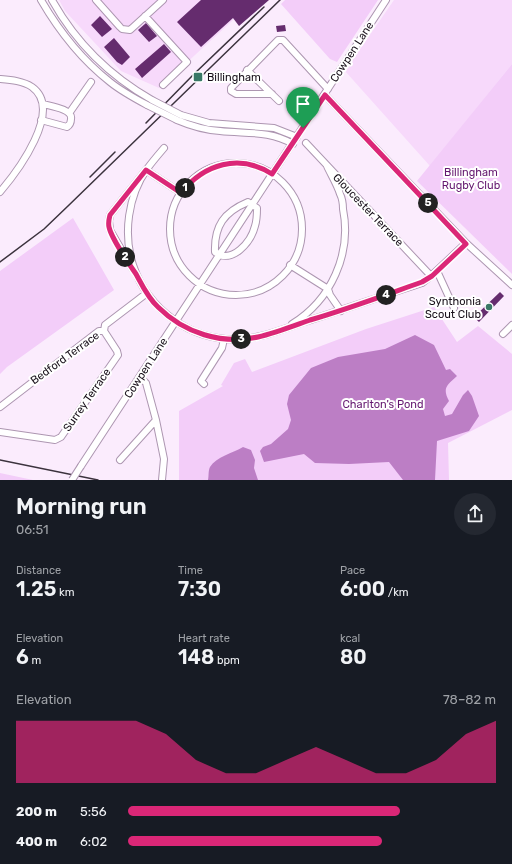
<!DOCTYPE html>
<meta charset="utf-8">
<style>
body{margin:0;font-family:Rubik,sans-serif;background:#242831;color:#f1f3f6;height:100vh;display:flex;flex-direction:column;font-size:15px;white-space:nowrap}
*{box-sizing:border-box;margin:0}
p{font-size:13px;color:#9ea1a6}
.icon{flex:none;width:22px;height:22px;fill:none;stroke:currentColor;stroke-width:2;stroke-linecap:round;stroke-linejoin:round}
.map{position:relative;height:480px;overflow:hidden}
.drawer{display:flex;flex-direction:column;background:#171b24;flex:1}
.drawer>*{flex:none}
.pin{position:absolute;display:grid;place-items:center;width:34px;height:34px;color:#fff;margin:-41px -17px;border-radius:50% 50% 50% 0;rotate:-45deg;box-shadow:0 0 4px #0007}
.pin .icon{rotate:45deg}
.km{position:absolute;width:20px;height:20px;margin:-10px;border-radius:50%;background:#222;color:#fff;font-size:11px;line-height:20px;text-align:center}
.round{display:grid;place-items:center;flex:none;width:42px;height:42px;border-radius:21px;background:#242831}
.head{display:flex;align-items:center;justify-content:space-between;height:68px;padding:0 16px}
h1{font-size:22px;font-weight:600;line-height:30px}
.figures{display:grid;grid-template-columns:repeat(3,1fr);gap:6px;height:68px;padding:4px 16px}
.figures div{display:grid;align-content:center}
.figures b{font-size:20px;font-weight:600}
.figures small{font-size:11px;font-weight:400}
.figures p{font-size:11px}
.chart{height:112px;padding:8px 16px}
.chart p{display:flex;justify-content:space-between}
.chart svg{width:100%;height:72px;margin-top:4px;fill:#db2777;opacity:.7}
ul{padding:0 16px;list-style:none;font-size:13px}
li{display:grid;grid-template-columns:64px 48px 1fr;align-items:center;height:30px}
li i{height:10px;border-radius:5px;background:#db2777}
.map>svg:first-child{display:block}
.built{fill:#f7d9fb}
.green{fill:#f3cdf9}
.water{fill:#bc7ec5}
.building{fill:#652c6e}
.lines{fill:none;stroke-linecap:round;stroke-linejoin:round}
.minor-casing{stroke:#ad96b1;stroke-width:8}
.minor{stroke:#fff;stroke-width:6}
.rail{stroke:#3b323d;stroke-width:1.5}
.minor-bridge-casing{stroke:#ad96b1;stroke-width:8;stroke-linecap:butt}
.minor-bridge{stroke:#fff;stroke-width:6}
.route-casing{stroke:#fff;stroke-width:8}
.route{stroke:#db2777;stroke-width:5}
.poi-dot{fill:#397866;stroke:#fff;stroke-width:1.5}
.labels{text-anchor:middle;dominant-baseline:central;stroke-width:4;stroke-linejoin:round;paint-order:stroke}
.street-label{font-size:11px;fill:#170f19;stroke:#fff}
.poi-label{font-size:11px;fill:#170f19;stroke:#fff;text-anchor:start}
.park-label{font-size:11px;fill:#64176f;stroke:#fff}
</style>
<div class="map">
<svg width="512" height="480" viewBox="0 0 512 480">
<rect width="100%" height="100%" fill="#fbecfd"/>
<path class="built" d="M59 0H255L159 88 121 71 65 11Z
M394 0H512V64L430 166 345 71Z"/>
<path class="green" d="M285 0H378L337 62 330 59 281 4Z
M512 64V274L417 181Z
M73 218 114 290 7 367 0 374V271Z
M434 307 457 342 478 326 512 354V410L448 443 449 480H179V411L223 386 221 385 234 363 245 359 252 372 366 329Z
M0 473 33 480H0Z"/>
<path class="water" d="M415 335 434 345 446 370 450 369 457 376C447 385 442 388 449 401L443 409 445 416 452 414 463 395 468 390 472 396 479 416 469 431 437 441 435 480H403L389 462 349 464 315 463 304 454 264 462 260 451 263 447 271 444 288 429 291 420 287 404 289 395 311 368 338 357 385 349Z
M243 447 251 450 255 460 254 468 258 480H208C209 476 208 471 210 467 216 457 233 453 243 447Z"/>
<path class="building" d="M201 0H269L239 26 233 18 201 47 177 22Z
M100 16 112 29 102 37 91 25Z
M146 23 157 36 149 42 138 30Z
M285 25 286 31 277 32 276 26Z
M114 38 130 57 122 65 117 62 104 47Z
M164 44 171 52 142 78 135 69Z
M500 292 504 296 479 322 474 317Z"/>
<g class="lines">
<g class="minor-casing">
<path id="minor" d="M41 0C59 31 82 60 110 82 121 91 134 98 147 105
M52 0C76 43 110 76 152 100
M96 0 120 27 122 29 130 30 163 0
M145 16 187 62 163 85
M247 70 279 101
M0 79C11 80 23 81 32 87 64 110 17 172 0 192
M272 94H236L231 91V88L278 40H283L328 89
M325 95 466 243 512 285
M70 112 91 82
M181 115 209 123 274 128 297 137
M41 120 67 127C70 125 71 123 71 119 73 109 50 106 43 104
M177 120C191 126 205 130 220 131 246 134 269 130 293 144
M306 143 431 276
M164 148C158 155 152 162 147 169 128 196 123 234 133 265 148 310 192 342 240 339 261 338 281 330 301 323 342 310 382 296 422 283L431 276 466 243
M170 229a66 66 0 1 1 132 0a66 66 0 1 1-132 0Z
M248 202 257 208C257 214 257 220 255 226 251 242 232 265 215 252 214 226 224 212 248 202Z
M290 265 328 289 330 295 341 311
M132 268 110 230 109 221 110 215 146 170 181 193
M437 271 454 308
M292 324C331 300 352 254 343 209 343 204 342 198 340 194 337 184 331 175 327 166
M104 331 105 325 147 293
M503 334 512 325
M204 384 201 381 222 348 224 339
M0 407 99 331H104
M156 420 164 459 162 480
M0 432 55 440 61 437 118 355 117 351 104 331
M120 460 156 420 146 383 140 377
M81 466 386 0"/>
</g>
<use href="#minor" class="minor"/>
<path class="rail" d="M146 123 194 74 264 7
M90 177 115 152
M0 262 44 229 68 206 280 0
M0 460 98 480"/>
<g class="minor-bridge-casing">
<path id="minor-bridge" d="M152 100 181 115
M147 105 177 120
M72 480 81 466"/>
</g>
<use href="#minor-bridge" class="minor-bridge"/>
</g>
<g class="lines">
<g class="route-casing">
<path id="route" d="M325 95 466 244 432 276 422 282C385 295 348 309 310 320 293 326 275 333 258 337 222 345 184 333 158 307 148 298 142 285 136 274 129 264 111 237 109 227 108 222 109 219 110 215L146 170 181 193C204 164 239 153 272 174Z"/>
</g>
<use href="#route" class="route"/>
</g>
<g class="poi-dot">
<rect x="193" y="72" width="10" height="10" rx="2"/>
<circle cx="489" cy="307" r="4"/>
</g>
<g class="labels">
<g class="street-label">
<text transform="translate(352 52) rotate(-57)">Cowpen Lane</text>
<text transform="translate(368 210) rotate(46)">Gloucester Terrace</text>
<text transform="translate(65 358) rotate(-36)">Bedford Terrace</text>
<text transform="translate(146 368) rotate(-57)">Cowpen Lane</text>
<text transform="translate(87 400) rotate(-55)">Surrey Terrace</text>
</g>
<g class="poi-label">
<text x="207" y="77">Billingham</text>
<text x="481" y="301" text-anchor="end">Synthonia<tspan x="481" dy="13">Scout Club</tspan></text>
</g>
<g class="park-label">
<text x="471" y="172">Billingham<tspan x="471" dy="13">Rugby Club</tspan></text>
<text x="383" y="404">Charlton's Pond</text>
</g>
</g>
</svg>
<div class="pin" style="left:303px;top:128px;background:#1e9e55"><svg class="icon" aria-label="arrive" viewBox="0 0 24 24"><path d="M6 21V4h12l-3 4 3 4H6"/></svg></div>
<b class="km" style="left:185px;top:188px">1</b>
<b class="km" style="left:125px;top:257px">2</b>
<b class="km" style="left:241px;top:339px">3</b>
<b class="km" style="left:386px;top:295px">4</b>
<b class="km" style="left:428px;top:203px">5</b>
</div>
<section class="drawer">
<div class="head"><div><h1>Morning run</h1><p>06:51</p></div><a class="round"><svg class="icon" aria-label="share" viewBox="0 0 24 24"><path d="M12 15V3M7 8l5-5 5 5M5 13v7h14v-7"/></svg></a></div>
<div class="figures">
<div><p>Distance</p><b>1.25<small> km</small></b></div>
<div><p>Time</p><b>7:30</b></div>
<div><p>Pace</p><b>6:00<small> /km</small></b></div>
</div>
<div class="figures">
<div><p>Elevation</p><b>6<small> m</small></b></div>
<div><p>Heart rate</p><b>148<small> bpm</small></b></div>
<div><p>kcal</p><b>80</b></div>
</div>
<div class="chart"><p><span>Elevation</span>78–82 m</p>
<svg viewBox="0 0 160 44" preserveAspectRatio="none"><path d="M0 44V6L10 6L20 6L30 6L40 6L50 14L60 30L70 38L80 38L90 30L100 22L110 30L120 38L130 38L140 30L150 14L160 6V44z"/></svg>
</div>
<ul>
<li><b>200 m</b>5:56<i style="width:74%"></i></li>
<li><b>400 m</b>6:02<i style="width:69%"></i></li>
</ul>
</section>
